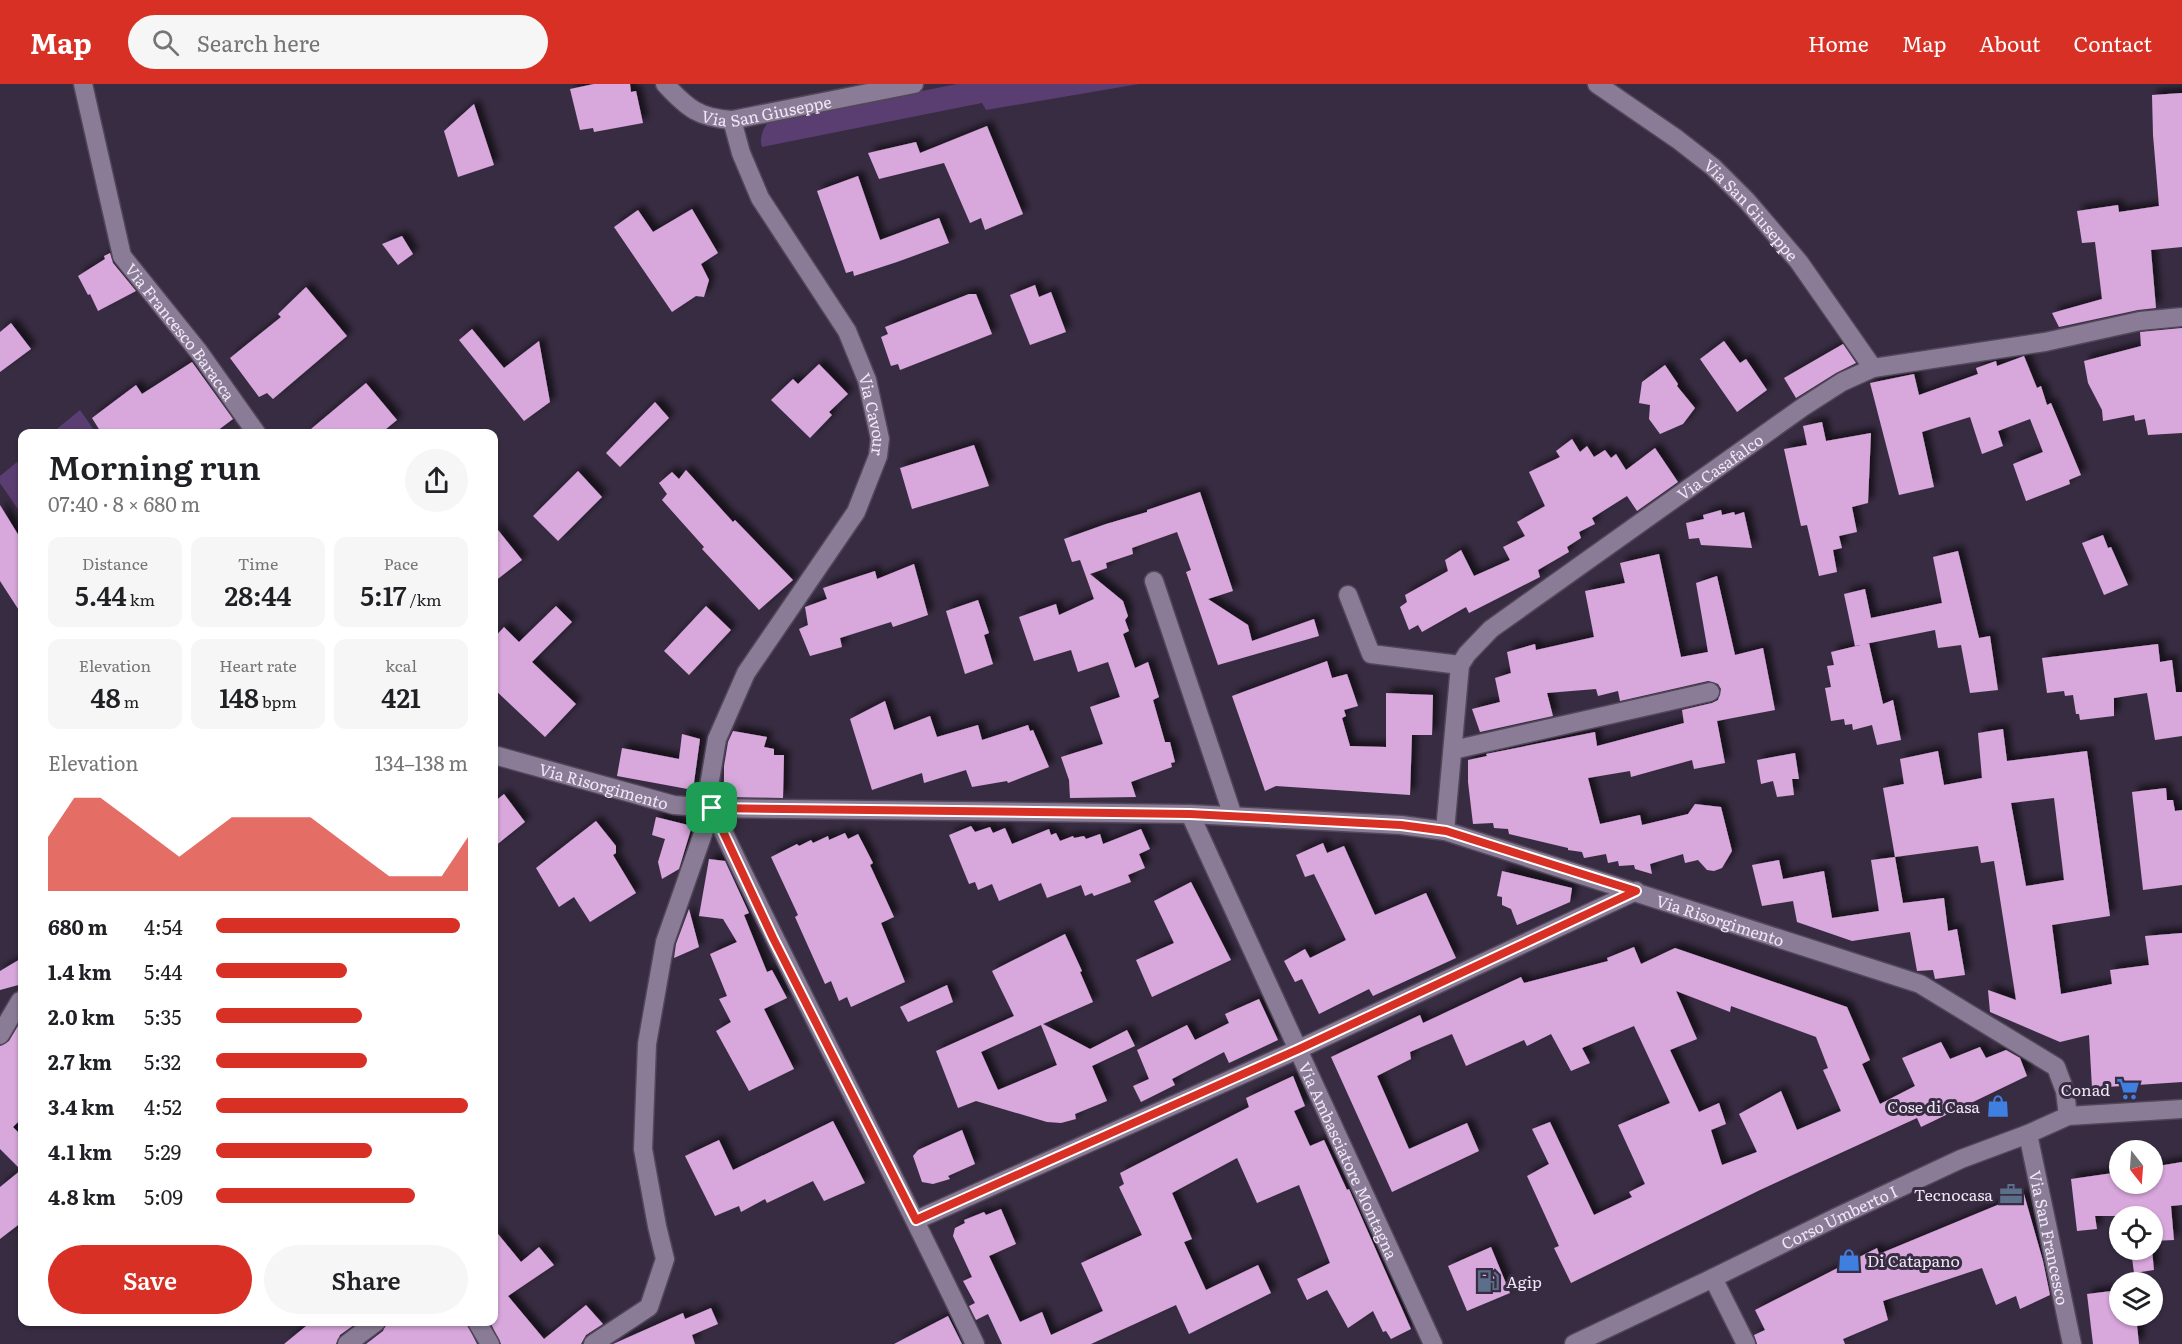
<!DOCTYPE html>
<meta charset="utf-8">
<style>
body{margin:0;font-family:Literata,serif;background:#f6f6f6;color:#202124;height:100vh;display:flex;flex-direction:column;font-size:22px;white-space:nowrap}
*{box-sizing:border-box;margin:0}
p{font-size:20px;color:#757577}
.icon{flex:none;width:33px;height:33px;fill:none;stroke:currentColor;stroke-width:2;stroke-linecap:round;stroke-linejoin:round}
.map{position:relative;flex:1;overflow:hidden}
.side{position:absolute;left:18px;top:345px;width:480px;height:897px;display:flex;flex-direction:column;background:#fff;border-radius:12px;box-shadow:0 2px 4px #0004}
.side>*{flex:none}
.needle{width:39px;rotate:163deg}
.controls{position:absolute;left:2109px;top:1056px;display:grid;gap:12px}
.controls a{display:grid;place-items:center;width:54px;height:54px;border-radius:50%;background:#fff;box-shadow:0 2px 4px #0004;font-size:30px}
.pin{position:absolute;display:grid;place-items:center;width:51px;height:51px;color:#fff;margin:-26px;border-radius:12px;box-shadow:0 3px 9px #0006}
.round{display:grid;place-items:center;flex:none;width:63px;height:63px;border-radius:32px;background:#f6f6f6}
.head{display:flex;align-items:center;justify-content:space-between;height:102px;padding:0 30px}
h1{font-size:33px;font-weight:600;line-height:45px}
.metrics{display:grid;grid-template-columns:repeat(3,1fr);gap:9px;height:102px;padding:6px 30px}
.metrics div{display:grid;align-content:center;border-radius:12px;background:#f6f6f6;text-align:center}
.metrics b{font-size:26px;font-weight:600}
.metrics small{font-size:16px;font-weight:400}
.metrics p{font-size:16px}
.chart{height:168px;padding:12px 30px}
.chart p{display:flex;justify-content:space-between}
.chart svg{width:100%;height:108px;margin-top:6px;fill:#d93025;opacity:.7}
.button{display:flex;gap:12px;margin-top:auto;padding:12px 30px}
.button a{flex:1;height:69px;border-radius:36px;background:#d93025;color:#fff;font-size:24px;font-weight:600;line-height:69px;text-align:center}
.button a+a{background:#f6f6f6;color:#202124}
ul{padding:0 30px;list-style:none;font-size:20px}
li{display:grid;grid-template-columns:96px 72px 1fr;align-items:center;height:45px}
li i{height:15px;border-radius:8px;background:#d93025}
header{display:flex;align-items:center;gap:36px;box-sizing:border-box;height:84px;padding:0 30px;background:#d93025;color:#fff}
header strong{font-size:28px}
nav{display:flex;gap:33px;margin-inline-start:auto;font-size:21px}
.search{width:420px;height:54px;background:#f6f6f6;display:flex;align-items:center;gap:15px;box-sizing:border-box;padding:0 21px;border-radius:33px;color:#757577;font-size:22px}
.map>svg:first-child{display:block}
.green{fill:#5a3d71}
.building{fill:#d8a7dc;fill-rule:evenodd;filter:url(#shadow)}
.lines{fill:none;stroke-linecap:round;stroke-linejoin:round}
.minor-casing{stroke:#514759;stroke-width:21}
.minor{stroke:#8a7c96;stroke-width:18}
.route-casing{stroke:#fff;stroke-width:12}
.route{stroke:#d93025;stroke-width:8}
.labels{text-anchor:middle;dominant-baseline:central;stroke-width:6;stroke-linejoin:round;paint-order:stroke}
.street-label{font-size:16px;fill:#efe7f6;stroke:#382c42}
.poi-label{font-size:16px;fill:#efe7f6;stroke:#382c42;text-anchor:end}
</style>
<header>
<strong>Map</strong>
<div class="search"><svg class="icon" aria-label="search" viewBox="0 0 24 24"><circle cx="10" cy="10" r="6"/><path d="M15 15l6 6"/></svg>Search here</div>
<nav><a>Home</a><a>Map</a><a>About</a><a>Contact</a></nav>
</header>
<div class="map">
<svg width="2182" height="1260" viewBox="0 0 2182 1260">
<defs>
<filter id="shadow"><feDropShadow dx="5.5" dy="-5.5" stdDeviation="3" flood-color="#0009"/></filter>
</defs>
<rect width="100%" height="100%" fill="#382c42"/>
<path class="green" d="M957 0H1139L986 26 982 19 762 63C759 55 763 42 770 37Z
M80 326 96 349H52Z
M22 374V431L0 399V392Z"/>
<path class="building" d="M594 0H630L631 8 636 7 643 39 594 48 593 44 580 46 570 5Z
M2182 9V163L2151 166 2156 224 2138 226 2059 243 2052 229 2102 215 2095 158 2082 159 2077 127 2118 121 2119 128 2159 122 2153 51 2152 11Z
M474 20 494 81 458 93 444 47Z
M987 42 1023 130 985 146 981 134 970 139 944 79 879 95 868 69 916 58 920 69Z
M858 92 880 156 939 134 949 159 897 178 854 192 853 187 846 189 817 107Z
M692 125 718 169 701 180 709 196 704 213 696 212 672 228 614 143 638 126 653 148Z
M402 152 413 170 398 181 382 160Z
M110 169 113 179 136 207 98 227 90 210 88 211 78 192 105 175 104 172Z
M1035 201 1039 213 1051 208 1066 248 1030 261 1010 211Z
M306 203 347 252 273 315 267 309 259 313 230 274 281 233 278 230Z
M969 210H976L992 250 900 286 898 280 891 282 881 253 888 250 885 243Z
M11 239 31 265 0 288V248Z
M2182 244V349L2148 351 2145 335 2135 337 2134 331 2103 337 2102 326 2088 299 2084 277 2141 262 2140 248Z
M472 245 504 284 539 257 550 318 524 337 459 256Z
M1724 257 1740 279 1746 275 1767 306 1737 328 1700 275Z
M1843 260 1856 279 1836 289 1796 314 1784 294Z
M2024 272 2037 304 2041 302 2047 321 2051 319 2081 391 2069 396 2070 400 2026 417 2013 380 2043 368 2030 335 1998 347 2003 362 1982 370 1970 333 1922 348 1934 403 1899 411 1870 299 1914 290 1919 311 1978 290 1976 284 1996 277 1997 282Z
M192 278 233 335 213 350H102L92 334 136 301 142 310Z
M819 280 848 310 829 328 832 331 810 354 771 316 793 295 798 300Z
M1665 281 1678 300 1677 302 1695 324 1683 340 1660 350 1649 335 1650 321 1639 319 1642 298Z
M366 299 397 336 380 350H305Z
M655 318 669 334 620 383 606 369Z
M1822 338 1826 357 1871 349 1868 419 1852 423 1857 448 1839 452 1842 464 1833 466 1837 488 1819 492 1807 441 1801 442 1784 365 1807 361 1803 342Z
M1572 355 1580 368 1587 362 1594 373 1605 366 1611 374 1616 370 1626 386 1655 364 1678 398 1637 427 1627 412 1592 434 1595 440 1579 448 1581 454 1567 463 1569 468 1538 486 1540 493 1469 529 1466 523 1422 548 1418 541 1409 546 1400 523 1407 518 1405 511 1448 487 1445 476 1461 466 1474 492 1510 476 1503 463 1525 452 1517 438 1545 422 1529 388 1560 373 1556 367Z
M974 361 989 402 912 425 900 384Z
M686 386 733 438 735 436 793 496 759 526 702 465 704 463 662 416 667 410 659 399 672 388 679 395Z
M578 387 602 413 558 457 533 432Z
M1200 408 1233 507 1208 515 1248 541 1252 557 1314 535 1319 552 1218 581 1186 488 1191 486 1177 448 1132 464 1133 470 1106 479 1107 484 1090 490 1123 517 1128 532 1125 536 1129 547 1123 550 1135 584 1148 578 1159 613 1153 616 1165 658H1170L1175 678 1171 679 1172 683 1131 698 1136 713 1070 714 1069 696 1061 673 1103 660 1090 623 1120 613 1108 578 1078 588 1071 566 1034 577 1019 533 1056 520 1059 531 1094 515 1080 476 1072 478 1064 455 1106 440 1147 428V426Z
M0 421 22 457V531L0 497Z
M1721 426 1722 431 1734 428 1735 431 1744 428 1752 464 1701 461 1699 454 1689 455 1686 439 1704 435 1703 431Z
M494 441 522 476 494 498Z
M2103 451 2108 464 2111 463 2128 501 2104 511 2082 459Z
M1958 467 1979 554 1990 552 1998 606 1970 609 1961 561 1938 564 1935 546 1855 562 1844 510 1865 505 1871 534 1942 519 1933 473Z
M1659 470 1681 573 1708 568 1696 499 1717 492 1735 571 1763 564 1775 626 1717 637 1725 679 1694 685 1692 676 1631 693 1630 687 1588 694 1600 740 1640 731 1642 741 1688 730 1695 720 1721 723 1732 767 1722 784 1714 787 1707 786 1698 776 1685 779 1683 770 1650 780 1652 790 1635 785 1634 781 1619 782 1618 777 1608 779 1606 770 1584 774 1582 768 1568 766V764L1509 750 1508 745 1494 744 1493 739 1473 740 1468 698V676L1487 672 1486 670 1595 648 1597 662 1684 639 1682 626 1712 619 1718 616 1721 605 1718 600 1708 597 1620 617 1618 607 1598 612 1596 605 1547 609 1553 632 1480 648 1472 625 1500 618 1495 594 1511 589 1507 568 1535 560 1536 566 1594 553 1585 507 1625 499 1620 479Z
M914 480 928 531 893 543 891 538 840 554 842 563 810 572 799 545 808 541 805 523 827 515 823 504 875 487 877 495Z
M978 516 989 549 984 551 993 580 965 590 946 527Z
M556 522 572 538 532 578 576 620 545 653 494 605V554L504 543 519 558Z
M706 522 731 546 689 591 664 567Z
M1869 559 1883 620 1893 616 1901 656 1877 661 1872 641 1853 646 1852 640 1845 641 1844 635 1831 637 1825 604 1831 603 1827 582 1834 581 1831 568Z
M2158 560 2160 578 2172 576 2176 608H2182V652L2155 656 2147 609 2114 614V632L2080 636 2079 630H2076L2073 611 2065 612 2064 607 2047 609 2042 574Z
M1327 577 1332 594 1347 590 1358 622 1344 626 1346 632 1342 634 1350 662 1386 663V609L1433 611 1432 651H1412L1410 711 1276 702 1265 707 1232 612Z
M885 617 894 646 930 632 937 653 978 641 982 656 1028 641 1030 647 1033 646 1049 683 1008 699 1007 697 972 703 966 686 924 699 922 689 872 706 850 635Z
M2003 645 2007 677 2087 667 2110 832 2052 841 2061 910 2112 900 2110 886 2149 881 2145 852 2182 849V998L2092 1004 2089 951 2060 958 1990 928 1988 906 2016 916 1994 777 1981 779 1978 762 1895 773 1883 704 1904 700 1900 675 1938 667 1944 701 1982 694 1978 649ZM2054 714 2064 796 2026 802 2011 719Z
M733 647 767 653 764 663 774 665V671H784L783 714 724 713V682L728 658Z
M682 650 700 655 693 706 617 692 622 664 679 675Z
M1795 669 1799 695H1792L1794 711 1777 713 1773 697 1761 700 1757 676Z
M2166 704 2167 716H2173L2175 727 2182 726V801L2143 806 2132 708Z
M504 710 525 738 494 763V718Z
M656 733 692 742 679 785 662 795 658 778 665 755 652 751Z
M596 737 616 762V769L613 771 636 809 590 838 574 813 559 823 536 784Z
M971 742 975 748 990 743 993 749 1005 744 1012 760 1049 745 1051 751 1056 749 1060 757 1073 752 1074 754 1084 752 1086 755 1100 750 1103 760 1141 745 1150 765 1139 770 1145 784 1128 791 1131 798 1094 812 1092 809 1085 812 1081 801 1047 814 1041 799 999 817 992 800 978 806 975 798 969 800 949 751Z
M845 749 848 755 858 750 873 779 870 781 894 833 881 839 905 898 851 923 847 913 839 917 831 897 825 900 795 833 798 831 771 773 797 760 799 762 811 756 813 759 828 752 829 756Z
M1323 759 1327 769 1344 762 1375 831 1426 809 1456 874 1373 912 1369 905 1319 930 1302 895 1295 898 1284 877 1305 865 1310 874 1346 856 1314 790 1305 793 1296 771Z
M1895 773 1903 819 1944 814 1948 847 1957 845 1965 891 1935 895 1933 886 1917 887 1910 848 1852 857 1797 838 1793 817 1762 822 1752 781 1779 776 1783 795 1824 787 1832 834 1879 827 1871 776Z
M709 775 725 777 749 829 744 831 767 888 772 886 787 914 764 925 794 985 749 1007 716 947 731 938 719 915 727 912 710 870 737 858 723 835 699 832Z
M1502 787 1572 804 1570 818 1517 841 1511 825 1502 821V813L1497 812Z
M1191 798 1231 876 1152 913 1136 876 1174 859 1154 817Z
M689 825 699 863 674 874 676 860Z
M1065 850 1082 887 1080 888 1093 918 1043 940 1090 965 1127 946 1135 962 1092 982 1107 1017 1075 1030 1076 1035 1061 1039 1047 1038 976 1017 958 1024 936 967 1014 932 992 887ZM1041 941 1057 981 998 1006 981 968Z
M1634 863 1641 880 1675 864 1847 923 1870 976 1862 980 1880 1020 1915 1002 1902 974 1941 958 1950 975 1980 963 1986 974 2006 966 2020 974 2027 992 1921 1043 1917 1034 1760 1106 1571 1199 1554 1164 1559 1162 1527 1092 1549 1080 1532 1045 1550 1038 1594 1131 1632 1113 1629 1108 1645 1100 1618 1041 1670 1019 1634 942 1582 964 1590 979 1571 987 1551 950 1527 962 1524 956 1466 982 1452 950 1410 968 1411 975 1377 992 1409 1065 1467 1039 1479 1067 1392 1108 1331 973 1420 931 1423 939 1521 893 1524 899 1608 877 1607 874ZM1676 907 1730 928 1731 922 1816 953 1828 984 1823 986 1841 1027 1797 1046 1781 1007 1739 1030 1757 1068 1722 1081 1711 1046 1726 1040 1719 1019 1699 1028 1670 966 1697 955Z
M22 874V900L0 906V887Z
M947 901 953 918 908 938 900 923Z
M1259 915 1278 956 1229 979 1224 968 1172 995 1175 1001 1141 1018 1133 1002 1149 995 1137 966 1187 941 1195 956 1229 939 1225 930Z
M22 935V1034L13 1043 22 1052V1138L0 1155V1103L21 1086 0 1065V962L9 957Z
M1293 992 1305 1022 1294 1027 1310 1062 1324 1056 1347 1106 1349 1105 1411 1245 1391 1255 1386 1247 1383 1248 1373 1227 1348 1244 1327 1206 1307 1216 1297 1195 1330 1179 1299 1101 1257 1119 1237 1074 1172 1109 1192 1155 1184 1158 1206 1206 1258 1181 1271 1209 1189 1250 1176 1221 1091 1260H1002L988 1230 976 1236 969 1222 975 1219 963 1197 972 1193 953 1152 955 1144 965 1139 964 1136 984 1128 986 1131 1001 1125 1016 1160 989 1172 1020 1238 1042 1228 1051 1251 1103 1227 1081 1179 1142 1151 1119 1103 1124 1100 1120 1089 1249 1023 1246 1014Z
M833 1037 865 1099 824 1117 813 1097 767 1119 765 1115 741 1128 739 1122 715 1132 685 1072 719 1056 733 1086Z
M962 1046 975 1080 948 1092 950 1095 933 1100 922 1098 913 1072 918 1066Z
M2182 1078V1121L2171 1122 2174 1156 2152 1157V1132H2095L2097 1145 2077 1147 2071 1095 2120 1088V1100H2152V1083Z
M2024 1110 2043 1177 2050 1211 2020 1225 2016 1212 1996 1221 1982 1184 1883 1217 1888 1236 1843 1255 1845 1260H1757L1754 1251 1765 1246 1755 1226 1877 1164 1879 1170Z
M494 1145 521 1178 539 1163 554 1181 508 1212 544 1255 586 1221 603 1240 586 1251 581 1260H501L490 1238H494Z
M1491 1163 1510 1209 1467 1227 1448 1182Z
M2131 1166H2152L2154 1186 2134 1189Z
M2120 1206V1232H2136L2139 1260H2093L2087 1210Z
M711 1224 718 1240 692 1251 695 1260H613L683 1229 685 1235Z
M948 1232 962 1260H894Z
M311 1238H358L340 1251 336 1260H284Z
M387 1238H466L477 1260H366L383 1247Z"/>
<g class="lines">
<g class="minor-casing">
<g id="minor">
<path id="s1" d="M83 0 122 172 199 268 257 350"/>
<path id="s2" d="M665 0C687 24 699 34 732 36L914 0"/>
<path id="s3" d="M1597 0 1677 55 1713 83 1747 117 1799 178 1873 284"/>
<path id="s4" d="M732 36 741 69 760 114 847 247 867 296 880 355 878 372 856 428 746 589 717 655 709 702 712 724C797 904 889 1080 975 1260"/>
<path d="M1154 497 1233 732"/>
<path d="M1348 511 1371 570 1460 581"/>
<path d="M1453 666 1710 608"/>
<path id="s5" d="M494 671 674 721 712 724 1190 730 1401 741 1445 747 1920 900 2056 983 2065 1007 2068 1032"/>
<path id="s6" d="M1190 730 1433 1260"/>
<path id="s7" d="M1445 747 1460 581 1467 570 1491 545 1803 323 1842 298 1873 284 2045 258 2140 237 2182 233"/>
<path d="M0 951 20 917"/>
<path id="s8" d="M2028 1050 2072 1260"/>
<path d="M916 1136 1299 965 1636 807"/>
<path d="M1713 1194 1746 1260"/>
<path d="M477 1238 490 1260"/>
<path d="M347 1260 376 1238"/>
<path d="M593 1260 649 1223 665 1175 657 1142 643 1065 647 960 665 858 712 724"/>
<path id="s9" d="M1574 1260 1713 1194 1837 1133 1961 1075 2028 1050 2068 1032 2182 1025"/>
</g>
</g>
<use href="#minor" class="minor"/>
</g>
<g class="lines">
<g class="route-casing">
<path id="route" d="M712 724 1190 730 1401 741 1446 747 1636 807 1299 965 916 1136 773 854Z"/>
</g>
<use href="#route" class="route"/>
</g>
<defs>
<g id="supermarket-bare" transform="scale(1.8)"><path d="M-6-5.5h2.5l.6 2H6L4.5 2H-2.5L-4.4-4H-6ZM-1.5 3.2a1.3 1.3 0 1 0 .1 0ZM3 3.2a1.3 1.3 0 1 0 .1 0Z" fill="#3f7fe0" stroke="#382c42" stroke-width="2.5" paint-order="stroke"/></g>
<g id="shop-bare" transform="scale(1.8)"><path d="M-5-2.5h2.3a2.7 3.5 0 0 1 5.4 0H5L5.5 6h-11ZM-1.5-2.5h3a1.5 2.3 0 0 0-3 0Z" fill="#3f7fe0" stroke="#382c42" stroke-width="2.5" paint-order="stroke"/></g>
<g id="office-bare" transform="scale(1.8)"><path d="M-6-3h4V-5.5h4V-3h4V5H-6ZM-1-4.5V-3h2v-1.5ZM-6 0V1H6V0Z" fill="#5c6f8a" stroke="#382c42" stroke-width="2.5" paint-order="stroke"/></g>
<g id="fuel-bare" transform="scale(1.8)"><path d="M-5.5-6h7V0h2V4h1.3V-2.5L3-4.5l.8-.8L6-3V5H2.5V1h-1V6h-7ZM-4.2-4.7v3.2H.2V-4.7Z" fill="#5c6f8a" stroke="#382c42" stroke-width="2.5" paint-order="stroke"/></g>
</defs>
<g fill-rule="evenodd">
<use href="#supermarket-bare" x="2128" y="1005"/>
<use href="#shop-bare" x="1998" y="1022"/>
<use href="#office-bare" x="2011" y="1110"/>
<use href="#shop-bare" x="1849" y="1176"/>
<use href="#fuel-bare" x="1488" y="1197"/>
</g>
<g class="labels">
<g class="street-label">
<text stroke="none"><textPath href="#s2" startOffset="114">Via San Giuseppe</textPath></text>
<text stroke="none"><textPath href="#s3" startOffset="200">Via San Giuseppe</textPath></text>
<text stroke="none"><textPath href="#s1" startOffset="272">Via Francesco Baracca</textPath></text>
<text stroke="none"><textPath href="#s4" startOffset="330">Via Cavour</textPath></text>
<text stroke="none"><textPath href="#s7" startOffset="495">Via Casafalco</textPath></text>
<text stroke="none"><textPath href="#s5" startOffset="114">Via Risorgimento</textPath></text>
<text stroke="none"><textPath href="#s5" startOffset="1248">Via Risorgimento</textPath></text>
<text stroke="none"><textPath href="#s6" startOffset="381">Via Ambasciatore Montagna</textPath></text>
<text stroke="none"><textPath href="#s9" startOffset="294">Corso Umberto I</textPath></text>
<text stroke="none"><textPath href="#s8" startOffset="106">Via San Francesco</textPath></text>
</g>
<g class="poi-label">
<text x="2110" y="1005">Conad</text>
<text x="1980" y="1022">Cose di Casa</text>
<text x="1993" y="1110">Tecnocasa</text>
<text x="1867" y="1176" text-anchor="start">Di Catapano</text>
<text x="1506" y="1197" text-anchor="start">Agip</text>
</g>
</g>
</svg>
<div class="controls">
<a><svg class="needle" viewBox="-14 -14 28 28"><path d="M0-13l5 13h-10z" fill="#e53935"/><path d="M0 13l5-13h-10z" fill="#757577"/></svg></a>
<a><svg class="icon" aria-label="locate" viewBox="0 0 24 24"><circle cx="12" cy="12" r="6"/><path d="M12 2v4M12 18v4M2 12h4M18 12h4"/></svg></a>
<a><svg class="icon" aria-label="layers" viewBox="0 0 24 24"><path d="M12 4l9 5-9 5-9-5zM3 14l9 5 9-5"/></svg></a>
</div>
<div class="pin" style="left:712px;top:724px;background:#1e9e55"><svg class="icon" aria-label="arrive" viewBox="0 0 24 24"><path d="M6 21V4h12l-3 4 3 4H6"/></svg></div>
<section class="side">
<div class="head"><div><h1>Morning run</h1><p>07:40 · 8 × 680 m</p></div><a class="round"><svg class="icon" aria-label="share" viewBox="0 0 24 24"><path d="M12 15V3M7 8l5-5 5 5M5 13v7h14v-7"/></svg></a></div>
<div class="metrics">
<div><p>Distance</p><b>5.44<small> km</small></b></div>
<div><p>Time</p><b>28:44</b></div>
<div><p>Pace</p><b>5:17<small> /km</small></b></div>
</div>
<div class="metrics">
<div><p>Elevation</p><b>48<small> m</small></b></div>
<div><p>Heart rate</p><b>148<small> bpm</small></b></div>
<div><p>kcal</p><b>421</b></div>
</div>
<div class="chart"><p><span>Elevation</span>134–138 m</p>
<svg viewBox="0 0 160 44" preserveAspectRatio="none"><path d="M0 44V22L10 6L20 6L30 14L40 22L50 30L60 22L70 14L80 14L90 14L100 14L110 22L120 30L130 38L140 38L150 38L160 22V44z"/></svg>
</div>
<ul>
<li><b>680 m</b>4:54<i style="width:97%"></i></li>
<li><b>1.4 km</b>5:44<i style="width:52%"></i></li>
<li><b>2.0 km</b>5:35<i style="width:58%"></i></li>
<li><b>2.7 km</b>5:32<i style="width:60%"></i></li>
<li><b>3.4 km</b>4:52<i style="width:100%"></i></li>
<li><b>4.1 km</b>5:29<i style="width:62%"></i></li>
<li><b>4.8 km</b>5:09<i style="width:79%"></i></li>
</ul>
<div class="button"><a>Save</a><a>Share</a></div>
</section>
</div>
